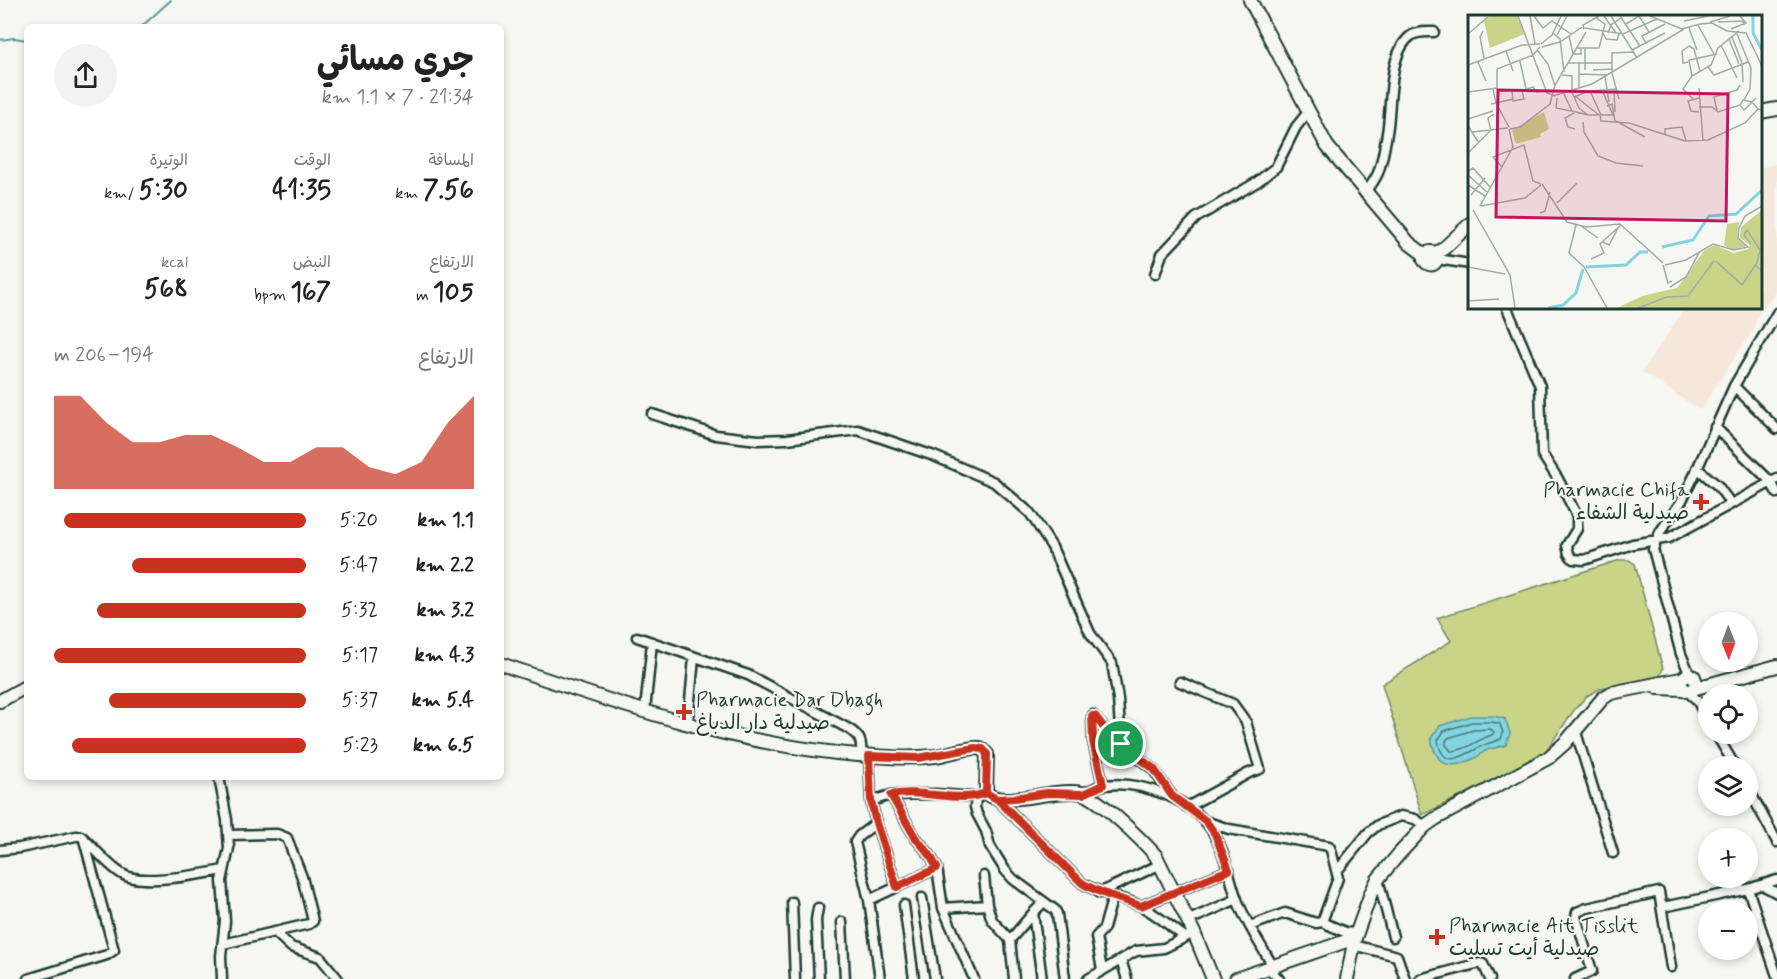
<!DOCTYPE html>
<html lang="ar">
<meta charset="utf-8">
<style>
body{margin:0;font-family:Mynerve,"Playpen Sans Arabic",sans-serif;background:#f2f2f2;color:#222;direction:rtl;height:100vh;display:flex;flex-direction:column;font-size:22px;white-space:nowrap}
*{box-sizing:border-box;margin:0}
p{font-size:20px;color:#767676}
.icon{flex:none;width:33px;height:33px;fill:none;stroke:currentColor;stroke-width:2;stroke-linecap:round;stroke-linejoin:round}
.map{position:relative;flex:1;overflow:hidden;direction:ltr}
.side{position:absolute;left:24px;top:24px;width:480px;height:756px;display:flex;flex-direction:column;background:#fff;border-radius:9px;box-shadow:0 3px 9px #0003;direction:rtl}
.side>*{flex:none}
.needle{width:39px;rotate:179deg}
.buttons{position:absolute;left:1698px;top:612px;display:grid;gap:12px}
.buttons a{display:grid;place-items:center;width:60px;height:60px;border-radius:50%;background:#fff;box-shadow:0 3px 9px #0003;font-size:30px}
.pin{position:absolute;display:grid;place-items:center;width:51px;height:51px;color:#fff;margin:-26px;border:3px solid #fff;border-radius:50%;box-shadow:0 2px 6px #0007}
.round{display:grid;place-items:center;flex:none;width:63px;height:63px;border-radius:32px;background:#f2f2f2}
.headline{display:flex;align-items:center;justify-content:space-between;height:102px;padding:0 30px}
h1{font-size:33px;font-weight:700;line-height:45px}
.figures{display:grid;grid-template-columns:repeat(3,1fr);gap:9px;height:102px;padding:6px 30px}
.figures div{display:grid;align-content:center}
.figures b{font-size:26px;font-weight:700}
.figures small{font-size:16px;font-weight:400}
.figures p{font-size:16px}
.chart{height:168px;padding:12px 30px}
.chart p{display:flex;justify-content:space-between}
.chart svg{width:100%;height:108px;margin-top:6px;fill:#c8321e;opacity:.7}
ul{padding:0 30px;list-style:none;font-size:20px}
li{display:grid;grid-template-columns:96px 72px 1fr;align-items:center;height:45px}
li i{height:15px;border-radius:8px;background:#c8321e}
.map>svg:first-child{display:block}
.built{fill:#f5e7da}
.green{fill:#cad488;stroke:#74885e;stroke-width:1.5}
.water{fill:#84d4e0;stroke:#5c989b;stroke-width:1.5}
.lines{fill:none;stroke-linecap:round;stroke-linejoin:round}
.shore{stroke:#477979;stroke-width:1.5}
.stream{stroke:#5c989b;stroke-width:2}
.street-casing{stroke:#1f3d34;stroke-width:13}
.secondary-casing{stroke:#1f3d34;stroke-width:16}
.street{stroke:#f6f6f2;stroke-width:8}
.secondary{stroke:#f6f6f2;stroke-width:12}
.route-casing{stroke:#fff;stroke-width:12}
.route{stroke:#c8321e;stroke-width:8}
.poi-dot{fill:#c8321e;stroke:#f6f6f2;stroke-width:2}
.labels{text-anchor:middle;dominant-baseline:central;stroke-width:4.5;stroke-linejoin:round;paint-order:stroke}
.poi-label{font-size:20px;fill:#1f3d34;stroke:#f6f6f2;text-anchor:start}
.inset-river{fill:none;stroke:#84d4e0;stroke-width:3}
.inset-road{fill:none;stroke:#a0aca6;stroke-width:1.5}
.view{fill:#c2185b;fill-opacity:0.15;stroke:#c2185b;stroke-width:3}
.inset-edge{fill:none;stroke:#1f3d34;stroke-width:3}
</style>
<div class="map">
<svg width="1777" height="979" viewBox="0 0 1777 979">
<rect width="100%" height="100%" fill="#f6f6f2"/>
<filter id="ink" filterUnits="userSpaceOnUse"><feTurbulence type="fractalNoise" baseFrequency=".0167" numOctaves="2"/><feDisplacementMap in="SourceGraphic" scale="12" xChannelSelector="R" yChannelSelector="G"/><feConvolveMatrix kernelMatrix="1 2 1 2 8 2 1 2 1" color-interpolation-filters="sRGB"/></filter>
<g filter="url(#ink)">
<path class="built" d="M1777 163V289L1757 317 1753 330 1700 410 1642 372 1685 308H1760L1761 168Z"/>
<path class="green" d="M1620 560H1629L1635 564 1663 669 1658 680 1601 688 1587 696 1575 709 1545 752 1488 783 1422 815 1382 684 1451 641 1437 618Z"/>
<path class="water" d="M1471 716H1493L1505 719 1510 733 1506 745C1500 747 1493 748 1487 750 1483 752 1479 756 1475 758 1450 771 1436 766 1431 738L1440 726Z"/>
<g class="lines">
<path class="shore" d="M1472 722H1492L1500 724 1503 733 1501 739C1495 742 1488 743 1482 746 1465 754 1443 773 1438 740L1444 731Z
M1491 729 1494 732 1492 735C1478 739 1466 751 1451 751L1446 745V741L1448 738 1473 730Z"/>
<path class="stream" d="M141 27 171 0
M0 40 14 38 27 40"/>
<g class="street-casing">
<path id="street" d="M1365 194C1370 186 1377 178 1379 170 1383 158 1385 145 1387 133 1392 107 1387 52 1412 35 1419 31 1426 32 1434 32
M1437 259 1470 264
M1155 274 1162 254 1196 218 1257 182 1276 167 1296 127 1308 112
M1507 308 1540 386 1542 454 1558 479 1577 516V529L1567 545 1569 554 1573 559 1584 560 1633 544 1669 538 1777 479
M1734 386 1777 429
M652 414 716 435 758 440 787 439 858 430 934 456 994 482 1030 513 1052 547 1090 633 1112 663 1118 699 1121 744
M1715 427 1771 482 1777 493
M1697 468 1718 486 1731 504
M637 637 748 675 849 729C861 737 862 742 861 756
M1690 675 1681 654 1653 549 1660 532 1681 502 1694 476 1734 386 1777 313
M1180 682 1233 704 1246 722 1260 769 1249 773 1187 807
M1688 692 1697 700 1708 721
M645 711 652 642
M688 722 694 658
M1575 729 1613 853
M1716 734 1735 766
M869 756 871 801 876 823 897 887 937 868
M219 777 227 820 229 848 222 881 225 921 221 956 222 979
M1103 785 1093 741 1092 717 1093 715 1112 738 1153 769 1172 796
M1748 788 1777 842
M1083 793C1090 791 1097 786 1104 785 1142 780 1193 800 1213 832 1226 853 1229 879 1238 902 1247 924 1261 946 1273 966
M980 796 976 797 975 807 977 814 986 831 990 846 1005 870 1013 879 1055 910 1057 914 1065 979
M997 799 1082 883C1100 894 1119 897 1139 905 1155 913 1171 927 1185 937
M871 801 891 795
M1205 821 1229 829 1329 846 1331 850 1338 878 1322 922
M876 823 859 836 855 842 869 900 880 979
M0 850 20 848 76 836H81C95 848 106 864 122 874 140 886 202 874 224 870
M1337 871 1368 833 1378 825 1401 816 1415 819 1425 826
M984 876 987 905 992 920 1010 940 1014 979
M1378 879 1393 937
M1762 885 1777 893
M1748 889 1777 976
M1099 893 1161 864
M922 898 935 979
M869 900 897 887
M792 902 795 979
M904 905 914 979
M1141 906 1229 870
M1663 907 1748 889 1777 880
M818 908 816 920 819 979
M943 908 987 905
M1187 921 1237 899
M842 922 845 979
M1250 926 1285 913 1316 923 1322 922 1345 932 1356 933
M276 933 291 947 320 957 338 979
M1010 940 1033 913
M223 944 309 924 313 921 302 877 287 838 277 834 228 835
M1353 945 1397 956 1405 979
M1121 960 1127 979
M1268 968 1279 979
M1102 970 1096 937 1104 928 1113 896
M28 979 107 955 114 950 84 840
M974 979 943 908 937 868 930 855 915 837 891 795 936 794 976 797
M1042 979 1033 913 1044 902
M1088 979 1136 951 1164 948 1188 936
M1420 979 1480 963 1483 964 1490 979
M1575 979 1592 971 1576 917 1577 912 1587 908 1659 892 1671 967"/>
</g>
<g class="secondary-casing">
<path id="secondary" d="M1250 0 1327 146 1409 243 1425 255
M1760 112 1777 109
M1435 253 1437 259C1435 264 1432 266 1427 263L1424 260 1426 253 1431 252 1435 253 1442 250 1470 224
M501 664C615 703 737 746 858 755 884 757 909 759 935 756 949 754 965 747 980 748L987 754 986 793C1002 809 1057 787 1082 793 1099 798 1144 842 1156 856L1194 933 1213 979
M1658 688 1683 689 1691 692 1697 686 1694 677 1687 675 1683 678 1680 683 1683 689
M1696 688 1777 666
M0 701 27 686
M1236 979 1355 938
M1347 979 1355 938 1371 893 1378 879 1398 855 1425 826 1435 819 1548 758 1565 743 1603 698 1611 693 1681 679"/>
</g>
<use href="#street" class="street"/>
<use href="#secondary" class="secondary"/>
</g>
</g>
<g class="lines" filter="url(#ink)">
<g class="route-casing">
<path id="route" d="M1121 744 1112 738 1095 716H1092L1093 741 1103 785 1083 794 1047 793 1014 798 997 799 986 793C957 804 922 788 891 795L915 837 930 855 937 868 897 887 876 823 871 801 869 756 918 758 975 748 983 749 987 754 986 793 997 799 1082 883C1100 894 1121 899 1141 906L1229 870 1215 834 1206 821 1172 796 1154 769 1121 744"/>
</g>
<use href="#route" class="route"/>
</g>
<g class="poi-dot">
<path d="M1698 493h6v6h6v6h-6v6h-6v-6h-6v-6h6z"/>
<path d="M681 703h6v6h6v6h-6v6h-6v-6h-6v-6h6z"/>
<path d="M1434 928h6v6h6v6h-6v6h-6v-6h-6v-6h6z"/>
</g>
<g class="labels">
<g class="poi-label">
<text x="1689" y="490" text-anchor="end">Pharmacie Chifa<tspan x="1689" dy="23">صيدلية الشفاء</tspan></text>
<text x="696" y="700">Pharmacie Dar Dbagh<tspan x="696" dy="23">صيدلية دار الدباغ</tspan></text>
<text x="1449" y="926">Pharmacie Ait Tisslit<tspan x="1449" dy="23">صيدلية أيت تسليت</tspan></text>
</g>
</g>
<g transform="translate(1468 15)">
<rect width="294" height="294" fill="#f6f6f2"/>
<path d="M23 1H49L57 19 22 33 16 6ZM76 97 81 114 72 119 73 122 48 129 44 115ZM294 195V293H149L174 281 209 273 236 236 246 230 266 238 280 234 282 230 272 223 273 212ZM271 207 269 223 279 231 265 235 256 230 259 209Z" fill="#cad488"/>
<path class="inset-river" d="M285 1V18L294 35M194 232 225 225 241 201 268 199 294 175M118 252 158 250 172 237H180M80 293 95 290 108 278 115 254"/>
<path class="inset-road" d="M50 1 79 78 85 80M62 1 67 29M66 1 75 13 84 6 103 19M136 1 148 18M143 1 169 43M152 1 172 31M182 1 214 14 232 9M216 6 240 1M242 7 262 1M250 7 275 6 276 10M158 9 171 1 181 17M232 9 244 8 259 16 278 18 294 51M230 10 246 39M117 13 155 19 189 4M221 13 229 35M116 14 115 10 131 1M263 14 278 8 272 1M15 16 12 22 16 43M85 18 92 24 96 57M135 18 138 24 149 25 151 19M140 18 143 10 153 3M0 19 21 1M269 19 283 53 282 74 276 85M89 20 99 1M101 21 105 39H113V33M264 22 274 48 275 67M261 24 271 49M178 28 174 21 197 9M73 29 84 20 93 1M253 30 269 63M74 32 92 27 114 12M109 33H131L137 9 128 3M117 33V55M69 35 80 49 87 71M164 35 197 18M38 36 45 56M52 46 58 74M10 47 18 66M220 47 215 48 214 36 221 31 226 34 232 56M100 48H144M111 48V73M0 50 54 30 72 29M240 52 246 60 280 47M125 55 144 54M111 59 140 60M94 60 104 61V74M224 61 221 45 249 39M137 62 141 87M231 73 235 126M25 74 28 88 45 84M146 74 147 97M103 75 111 93 120 100H132L133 106 161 108 217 126 240 125 277 108 290 94 294 95M44 76 45 86 56 84 54 76 65 72 69 77 78 75M122 76 133 100M0 77 29 73V54L65 40 72 32M95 77 104 96 120 100M85 81 124 69 216 14M107 81 131 100M106 82 121 76 149 74M89 83 88 93 103 96M151 84 144 58V38L165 37M225 84 215 74 224 61 243 50 250 33 271 16M23 89 28 88 41 112M272 90 275 85 284 87 288 83M139 91 144 89 147 106M231 92H244L250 97 272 90 276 95 284 87 290 94M249 96 246 82 269 75 272 70M231 97 223 96 220 86 231 83M106 98 97 103 100 112 107 114M133 100H145L134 75M0 104 25 96M148 106 177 122M115 107 116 117 130 141 148 148 175 151M0 111 11 128M42 114 52 112 82 89 87 70 118 17M23 116 20 103 26 99M4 117 40 113M197 119V114L214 112 218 126M0 138 22 116M34 152 25 142 56 130 65 166 73 169M0 156 5 153 22 172M0 160 19 177M74 169 99 207 118 212 152 209 195 248M0 170 17 181M3 180 17 163M89 188 109 168M12 191 45 132 41 114M13 191 57 183 73 170M5 195 42 260 47 293M72 198 77 196 82 177M108 210 101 238 116 252 139 293M113 211 130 223M135 227 141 230 150 213M283 229 276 220 279 215 292 235 288 251 294 256M123 244 136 238 132 229 153 210M248 246 274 270 288 249M195 250 200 268 204 266M197 250 218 245 245 229 266 235 280 232 270 223 271 213 277 201 294 191M0 252 37 259M202 272 218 262 232 236M0 286 31 284M170 293 199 282 220 281 246 246"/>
<path class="view" d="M30 75 260 79 258 206 28 202Z"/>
<rect width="294" height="294" class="inset-edge"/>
</g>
</svg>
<div class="buttons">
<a><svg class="needle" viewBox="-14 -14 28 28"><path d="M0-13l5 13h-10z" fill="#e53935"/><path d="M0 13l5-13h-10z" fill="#767676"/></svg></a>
<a><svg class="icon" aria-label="locate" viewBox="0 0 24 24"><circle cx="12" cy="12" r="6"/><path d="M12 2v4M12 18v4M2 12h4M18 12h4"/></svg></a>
<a><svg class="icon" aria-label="layers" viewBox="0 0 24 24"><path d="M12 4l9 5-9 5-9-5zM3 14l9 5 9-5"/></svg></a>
<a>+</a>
<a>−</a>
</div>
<div class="pin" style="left:1121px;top:744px;background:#1e9e55"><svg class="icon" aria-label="arrive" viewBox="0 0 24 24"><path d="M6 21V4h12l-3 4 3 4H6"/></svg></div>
<section class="side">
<div class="headline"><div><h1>جري مسائي</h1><p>21:34 · 7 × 1.1 km</p></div><a class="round"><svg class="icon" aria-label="share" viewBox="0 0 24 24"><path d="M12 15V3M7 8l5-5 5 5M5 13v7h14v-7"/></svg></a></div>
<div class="figures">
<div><p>المسافة</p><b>7.56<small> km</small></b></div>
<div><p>الوقت</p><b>41:35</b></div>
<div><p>الوتيرة</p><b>5:30<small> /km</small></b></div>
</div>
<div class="figures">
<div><p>الارتفاع</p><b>105<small> m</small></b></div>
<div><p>النبض</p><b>167<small> bpm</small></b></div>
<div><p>kcal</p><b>568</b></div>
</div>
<div class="chart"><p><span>الارتفاع</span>194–206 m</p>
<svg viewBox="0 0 160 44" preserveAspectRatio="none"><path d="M0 44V6L10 6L20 17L30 25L40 25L50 22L60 22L70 27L80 33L90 33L100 27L110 27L120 35L130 38L140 33L150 17L160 6V44z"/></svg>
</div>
<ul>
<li><b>1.1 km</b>5:20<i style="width:96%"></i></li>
<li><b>2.2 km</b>5:47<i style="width:69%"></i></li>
<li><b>3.2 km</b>5:32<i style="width:83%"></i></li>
<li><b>4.3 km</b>5:17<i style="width:100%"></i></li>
<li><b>5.4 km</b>5:37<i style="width:78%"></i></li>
<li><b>6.5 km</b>5:23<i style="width:93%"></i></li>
</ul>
</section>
</div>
